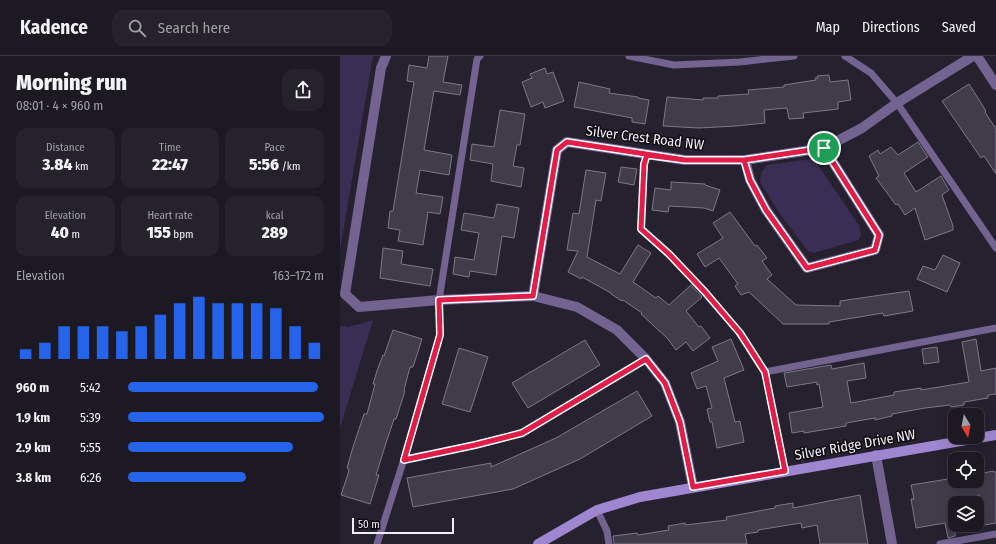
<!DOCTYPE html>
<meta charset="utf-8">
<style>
body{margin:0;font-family:"Fira Sans Condensed",sans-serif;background:#25222b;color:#f1f3f6;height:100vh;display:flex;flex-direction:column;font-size:15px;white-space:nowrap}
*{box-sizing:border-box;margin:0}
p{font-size:13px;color:#a0a0a6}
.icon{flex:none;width:22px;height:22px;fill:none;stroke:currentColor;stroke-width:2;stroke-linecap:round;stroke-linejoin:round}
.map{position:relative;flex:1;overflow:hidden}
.sheet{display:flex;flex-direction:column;background:#1c1923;width:340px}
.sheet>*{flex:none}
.needle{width:26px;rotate:170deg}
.tools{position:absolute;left:608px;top:352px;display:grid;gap:8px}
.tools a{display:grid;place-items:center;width:36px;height:36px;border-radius:8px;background:#1c1923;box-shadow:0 4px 16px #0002,0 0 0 1px #3a3841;font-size:20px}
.scale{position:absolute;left:12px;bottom:10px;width:102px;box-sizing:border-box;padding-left:4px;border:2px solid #f0edf6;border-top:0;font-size:11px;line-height:14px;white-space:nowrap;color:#f0edf6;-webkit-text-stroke:3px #0e0c12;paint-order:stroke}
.pin{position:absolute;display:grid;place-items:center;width:34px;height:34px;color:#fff;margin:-17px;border:2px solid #fff;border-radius:50%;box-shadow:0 1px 4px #0007}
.round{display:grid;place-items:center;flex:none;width:42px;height:42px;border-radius:12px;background:#25222b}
.summary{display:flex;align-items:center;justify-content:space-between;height:68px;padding:0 16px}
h1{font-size:22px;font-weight:800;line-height:30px}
.stats{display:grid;grid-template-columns:repeat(3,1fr);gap:6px;height:68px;padding:4px 16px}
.stats div{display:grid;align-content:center;border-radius:10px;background:#25222b;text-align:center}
.stats b{font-size:17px;font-weight:800}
.stats small{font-size:11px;font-weight:400}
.stats p{font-size:11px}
.chart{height:112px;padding:8px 16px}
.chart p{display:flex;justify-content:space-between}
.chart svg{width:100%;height:72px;margin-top:4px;stroke:#2563eb;stroke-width:6}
ul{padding:0 16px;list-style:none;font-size:13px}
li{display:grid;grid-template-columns:64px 48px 1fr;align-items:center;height:30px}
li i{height:10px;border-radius:5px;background:#2563eb}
header{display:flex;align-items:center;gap:24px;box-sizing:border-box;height:56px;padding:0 20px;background:#1c1923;border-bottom:1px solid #3a3841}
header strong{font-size:19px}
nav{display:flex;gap:22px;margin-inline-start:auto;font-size:14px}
.search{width:280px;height:36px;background:#25222b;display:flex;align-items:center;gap:10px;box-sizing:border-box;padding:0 14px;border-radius:12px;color:#a0a0a6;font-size:15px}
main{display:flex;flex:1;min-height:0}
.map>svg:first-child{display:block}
.green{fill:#3b2e54}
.building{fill:#403c4a;stroke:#7d7889}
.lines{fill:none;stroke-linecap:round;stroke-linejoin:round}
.lane{stroke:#726391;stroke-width:7}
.street{stroke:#726391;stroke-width:10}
.secondary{stroke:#9f86d0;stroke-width:10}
.route-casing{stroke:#fff;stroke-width:8}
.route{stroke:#e11d48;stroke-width:5}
.labels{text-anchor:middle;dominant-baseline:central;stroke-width:3;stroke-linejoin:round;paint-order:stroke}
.street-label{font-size:14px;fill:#f0edf6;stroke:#0e0c12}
</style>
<header>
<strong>Kadence</strong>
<div class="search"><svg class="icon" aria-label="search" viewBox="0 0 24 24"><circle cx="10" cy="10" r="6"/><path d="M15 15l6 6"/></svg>Search here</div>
<nav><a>Map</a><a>Directions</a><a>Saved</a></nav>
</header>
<main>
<section class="sheet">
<div class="summary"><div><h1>Morning run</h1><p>08:01 · 4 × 960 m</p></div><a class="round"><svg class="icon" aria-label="share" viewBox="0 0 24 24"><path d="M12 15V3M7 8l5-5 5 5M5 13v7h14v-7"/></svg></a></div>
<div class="stats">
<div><p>Distance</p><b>3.84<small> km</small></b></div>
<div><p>Time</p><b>22:47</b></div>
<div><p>Pace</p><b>5:56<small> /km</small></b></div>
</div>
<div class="stats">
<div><p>Elevation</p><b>40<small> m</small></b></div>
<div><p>Heart rate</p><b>155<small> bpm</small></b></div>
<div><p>kcal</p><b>289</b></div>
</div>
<div class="chart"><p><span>Elevation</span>163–172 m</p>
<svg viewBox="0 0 160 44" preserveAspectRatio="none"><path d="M5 44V38M15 44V34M25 44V24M35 44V24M45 44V24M55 44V27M65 44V24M75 44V17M85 44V10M95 44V6M105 44V10M115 44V10M125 44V10M135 44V13M145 44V24M155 44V34"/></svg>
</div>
<ul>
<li><b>960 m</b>5:42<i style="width:97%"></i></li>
<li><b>1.9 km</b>5:39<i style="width:100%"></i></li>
<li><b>2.9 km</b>5:55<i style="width:84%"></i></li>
<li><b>3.8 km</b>6:26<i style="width:60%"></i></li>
</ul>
</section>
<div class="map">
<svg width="656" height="488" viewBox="0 0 656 488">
<rect width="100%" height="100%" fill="#25212f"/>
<path class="green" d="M0 0H33L0 194Z
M472 103 478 109 520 171 521 179 518 184 474 197 468 195 440 158 420 126 421 117 427 109Z
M33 264 0 372V270L8 271Z"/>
<path class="building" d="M89 0H108L103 26 122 29 120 39 94 35 84 94 112 99 109 119 80 114 76 137 103 141 100 158 88 156 83 189 58 185 60 174 48 172 50 155H53L74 26 67 25 69 9 87 12Z
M205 12 207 18 213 16 224 45 205 52 203 46 191 51 182 26 192 22 190 18Z
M489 19 490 26 508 24 511 44 498 46V53L463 57 464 62 449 63 447 52 424 54 425 67 396 70 359 72 323 70 327 41 363 44V42H378V40L409 38 408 34 444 31V29L476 24 475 22H478L477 20Z
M239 26 270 33 269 37 298 41V42L309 44 305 68 292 66V62L234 51Z
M629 28 646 55 645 56 656 73V118L644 100 641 102 602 45Z
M160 54 185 58 180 89H177L173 110 184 112 181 131 151 125 153 108 130 104 132 88 154 91Z
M578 86 588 101 564 117 576 136 601 120 609 134 602 139 613 170V174L585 184 575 152 565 159 558 148 556 149 536 122 539 120 529 100 538 94 540 98 551 91 558 99Z
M281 111 297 113 294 129 278 126Z
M246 114 266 117 261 145 256 144 247 201 280 218 298 189 311 197 293 226 316 242 318 240 329 249 351 229 362 241 346 255 359 271 361 270 370 282 353 295 346 286 336 294 327 282 301 258 302 257 283 244 282 245 271 238V237L242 221 241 223 228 216 238 195 227 194 233 157 239 158Z
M331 126 365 128V129L380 134 373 155 364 152 329 150 328 156 312 154 315 132 331 134Z
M157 148 179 152 174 182 162 180 156 219 130 215 129 221 113 218 115 201 134 204 139 177 121 174 124 157 154 162Z
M390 156 415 190 417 189 427 202 422 205 432 219 427 223 456 249 500 250V245L569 235 573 255 544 260 543 257 489 266V268H443L409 236 401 239 395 230 398 228 379 202 365 211 357 198 383 182 373 167Z
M43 192 63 195 61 208 93 213 90 230 40 222Z
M603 199 620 207 607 236 577 223 583 210 595 214Z
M53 274 82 283 73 311H70L64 334 65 335 56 363H54L46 387 36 419H39L30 448 1 439 8 418 9 413 7 412 13 391 24 358H27L35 328H33L37 315 43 299 44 300Z
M391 283 404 314 384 322 395 366 400 365 404 386 377 392 372 366H370L367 353 372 352 366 330 357 333 351 317 378 305 372 291Z
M636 283 641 315 656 312V338L648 339V342L624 346V349L611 351 610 349 585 352 552 358V360L535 364V362L506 367V370L464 377V375L452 377 449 357 483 351 479 328 477 329V326L447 331 444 317 491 309 492 313 524 307 526 322 507 325 511 347 554 339V336L581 332V334L629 326 622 286Z
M245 284 260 309 188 352 172 327Z
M597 291 599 306 584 308 582 293Z
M119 292 148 301 130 356 102 348Z
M297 335 312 360 240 403 173 433 73 451 67 422 151 407V411L216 382Z
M654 415V416H656V467L644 469 639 439 615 443V480L608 482 605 467 576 472 571 443H574L571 429 614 422 615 425H637V418Z
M520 439 528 488H480L477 469 462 472 461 467 418 474V476L405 478 407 488H274L273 480 297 477 298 479 329 474 328 470 345 467V469L387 464 386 461 435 452V450L453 447V452Z"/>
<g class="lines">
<path class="lane" d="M289 0 334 9 400 6 454 0
M505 0 531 17 557 47 656 192
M307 99 304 108 301 173 329 198 365 237 400 277 425 316 445 415
M425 316 656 272
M64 403 135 389 182 377 306 303
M257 454 267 475 269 488
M37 488 64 403 100 279 99 244 137 3 140 0
M600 488 656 478"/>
<path class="street" d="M46 0 41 12 5 238 19 251 99 244 193 240 237 251 277 274 306 303 325 327 340 366 353 431
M637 0 656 29
M405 104 410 124 426 154 467 212 535 194 539 179 484 92
M193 240 217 94 227 86 345 104H405L484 92 522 72 557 47 633 0
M536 399 552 488"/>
<path class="secondary" d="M198 488 257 454 300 441 656 379"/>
</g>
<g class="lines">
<g class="route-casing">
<path id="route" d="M484 92 404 104H345L227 86 217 94 193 240 99 244 100 279 64 404 135 389 182 377 306 303 325 327 340 366 353 431 445 415 425 316 400 277 365 236 329 198 301 173 304 108 307 99 345 104H404L410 124 426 154 467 212 535 194 539 179 484 92"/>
</g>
<use href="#route" class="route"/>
</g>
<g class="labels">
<g class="street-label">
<text transform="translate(305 82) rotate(7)">Silver Crest Road NW</text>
<text transform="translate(515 389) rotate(-10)">Silver Ridge Drive NW</text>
</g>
</g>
</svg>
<div class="tools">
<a><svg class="needle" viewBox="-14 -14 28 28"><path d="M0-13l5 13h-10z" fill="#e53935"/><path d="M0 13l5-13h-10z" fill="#a0a0a6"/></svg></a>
<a><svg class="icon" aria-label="locate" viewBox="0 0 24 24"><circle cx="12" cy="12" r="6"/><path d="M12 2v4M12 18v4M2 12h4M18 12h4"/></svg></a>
<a><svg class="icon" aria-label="layers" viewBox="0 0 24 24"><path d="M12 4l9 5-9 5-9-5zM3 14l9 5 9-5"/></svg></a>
</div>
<div class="scale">50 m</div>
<div class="pin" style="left:484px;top:92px;background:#1e9e55"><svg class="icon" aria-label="arrive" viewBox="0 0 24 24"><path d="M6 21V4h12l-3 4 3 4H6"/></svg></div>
</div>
</main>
